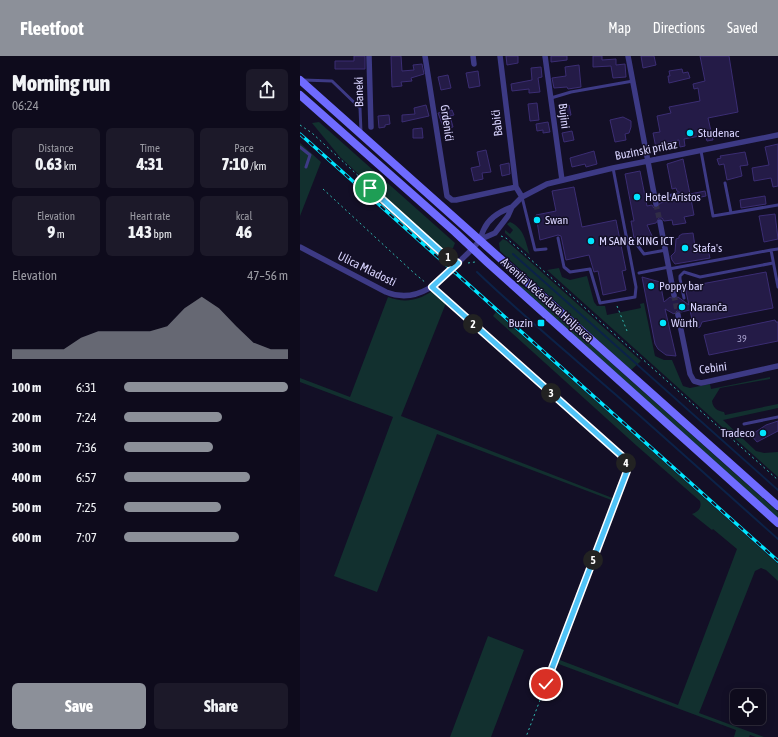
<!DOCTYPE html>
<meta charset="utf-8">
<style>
body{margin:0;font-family:"Asap Condensed",sans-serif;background:#1c1929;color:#f1f3f6;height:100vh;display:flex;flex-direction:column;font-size:15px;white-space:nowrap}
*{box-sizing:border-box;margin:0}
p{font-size:13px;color:#9b9ba3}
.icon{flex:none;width:22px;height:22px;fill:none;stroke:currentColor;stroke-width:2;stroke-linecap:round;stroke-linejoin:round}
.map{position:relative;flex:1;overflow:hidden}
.drawer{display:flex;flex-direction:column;background:#0e0b1c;width:300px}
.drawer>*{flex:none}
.tools{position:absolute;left:430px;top:633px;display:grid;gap:8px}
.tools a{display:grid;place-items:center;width:36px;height:36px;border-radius:6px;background:#0e0b1c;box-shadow:0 2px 10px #0003,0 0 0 1px #2e2b3b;font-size:20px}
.pin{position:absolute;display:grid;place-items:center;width:34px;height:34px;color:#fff;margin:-17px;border:2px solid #fff;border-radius:50%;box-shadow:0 1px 4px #0007}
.km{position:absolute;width:20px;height:20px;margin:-10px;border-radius:50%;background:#222;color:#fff;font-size:11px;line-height:20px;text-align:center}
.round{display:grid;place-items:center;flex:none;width:42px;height:42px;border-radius:6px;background:#1c1929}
.headline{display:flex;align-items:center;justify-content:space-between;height:68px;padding:0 12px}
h1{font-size:22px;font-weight:800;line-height:30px}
.figures{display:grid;grid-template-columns:repeat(3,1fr);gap:6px;height:68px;padding:4px 12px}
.figures div{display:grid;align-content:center;border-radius:6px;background:#1c1929;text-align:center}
.figures b{font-size:17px;font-weight:800}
.figures small{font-size:11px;font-weight:400}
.figures p{font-size:11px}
.chart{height:112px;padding:8px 12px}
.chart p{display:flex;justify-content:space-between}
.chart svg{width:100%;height:72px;margin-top:4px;fill:#8c9099;opacity:.7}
.action{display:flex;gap:8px;margin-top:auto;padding:8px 12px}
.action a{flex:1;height:46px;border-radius:6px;background:#8c9099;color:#fff;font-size:16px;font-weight:800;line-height:46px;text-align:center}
.action a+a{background:#1c1929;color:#f1f3f6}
ul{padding:0 12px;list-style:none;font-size:13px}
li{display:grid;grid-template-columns:64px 48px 1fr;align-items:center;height:30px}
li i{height:10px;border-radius:5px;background:#8c9099}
header{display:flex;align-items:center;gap:24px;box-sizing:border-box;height:56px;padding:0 20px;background:#8c9099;color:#fff}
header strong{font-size:19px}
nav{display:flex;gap:22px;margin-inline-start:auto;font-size:14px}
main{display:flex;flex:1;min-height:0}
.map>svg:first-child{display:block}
.green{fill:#12302f}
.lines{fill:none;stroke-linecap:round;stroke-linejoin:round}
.stream{stroke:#0c2248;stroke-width:2}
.building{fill:#241b47;stroke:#3b2d73}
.minor-tunnel{stroke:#312d47;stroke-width:5.5;stroke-dasharray:5.5 3;stroke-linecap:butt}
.path{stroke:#2fb8b0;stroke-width:1;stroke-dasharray:2 3;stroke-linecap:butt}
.service{stroke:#3d3a85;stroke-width:3}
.minor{stroke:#3d3a85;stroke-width:5.5}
.secondary{stroke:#6f6bff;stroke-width:8}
.rail-casing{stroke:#00e5ff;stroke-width:3.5}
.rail{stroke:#130f26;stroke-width:2;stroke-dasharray:6;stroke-linecap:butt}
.route-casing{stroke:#fff;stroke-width:8}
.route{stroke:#4fc3f7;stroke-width:5}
.poi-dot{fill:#00e5ff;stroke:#130f26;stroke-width:1.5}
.labels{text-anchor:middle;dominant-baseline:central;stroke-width:3;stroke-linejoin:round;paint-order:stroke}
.number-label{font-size:10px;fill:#aca6d1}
.street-label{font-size:12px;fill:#d9d4ff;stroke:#130f26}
.poi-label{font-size:12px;fill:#d9d4ff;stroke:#130f26;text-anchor:start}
</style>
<header>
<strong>Fleetfoot</strong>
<nav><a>Map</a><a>Directions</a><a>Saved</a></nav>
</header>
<main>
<section class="drawer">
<div class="headline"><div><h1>Morning run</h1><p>06:24</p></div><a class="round"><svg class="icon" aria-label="share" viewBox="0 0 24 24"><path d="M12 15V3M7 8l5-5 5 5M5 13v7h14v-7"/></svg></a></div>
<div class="figures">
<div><p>Distance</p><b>0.63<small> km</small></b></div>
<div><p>Time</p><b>4:31</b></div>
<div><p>Pace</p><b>7:10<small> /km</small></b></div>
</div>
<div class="figures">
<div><p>Elevation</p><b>9<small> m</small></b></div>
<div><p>Heart rate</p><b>143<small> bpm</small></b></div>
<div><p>kcal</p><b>46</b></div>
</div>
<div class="chart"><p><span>Elevation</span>47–56 m</p>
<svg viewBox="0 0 160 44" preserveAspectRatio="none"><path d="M0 44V38L10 38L20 38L30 38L40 31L50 27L60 27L70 27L80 27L90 24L100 13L110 6L120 13L130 24L140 34L150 38L160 38V44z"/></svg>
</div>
<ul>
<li><b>100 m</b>6:31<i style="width:100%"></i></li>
<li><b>200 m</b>7:24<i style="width:60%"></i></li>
<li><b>300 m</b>7:36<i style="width:54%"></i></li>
<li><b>400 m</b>6:57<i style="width:77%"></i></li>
<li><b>500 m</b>7:25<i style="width:59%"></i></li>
<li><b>600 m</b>7:07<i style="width:70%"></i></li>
</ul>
<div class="action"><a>Save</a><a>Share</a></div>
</section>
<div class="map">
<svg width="478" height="681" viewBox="0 0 478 681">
<rect width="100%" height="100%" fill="#130f26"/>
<path class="green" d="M19 66 155 187 153 192 139 193 40 101 12 67Z
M0 87 21 106 0 160Z
M210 166C225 173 225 185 230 199L205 177V174L210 178 213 174 207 168Z
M203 183 207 185 341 305 331 314 200 195 199 187Z
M192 205 213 224 234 238 478 456V462L190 206Z
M259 212 262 221 270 224 287 220 294 246 297 250H305L307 259 341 252 340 248 344 247 355 300 364 304H372L383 330 390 332 410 328 411 333 470 321V323L420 332 412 345C413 352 417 355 424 356L425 359 478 348V352L423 364 456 395 464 397 478 396V421L247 214Z
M132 235 146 247 101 360 315 443 314 445 137 378 77 536 34 520 93 361 0 326V322L50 341 88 241C104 247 118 245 132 235Z
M196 256 478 508V525L466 514 461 512 455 515 399 657 464 681H456L450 679 449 681H434L436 674 256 607 257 603 378 649 437 493 413 473 412 474 392 458C398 456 402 452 400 445L337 390 193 260Z
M188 580 224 594 191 681H150Z"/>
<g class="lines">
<path class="stream" d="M213 198 478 434
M177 216C222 259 269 298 315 338 370 386 424 435 478 483"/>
</g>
<path class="building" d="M54 0H65V13H35V5H54Z
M91 0H101L102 15 114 14 113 9 122 8 124 18 111 22 112 25 101 26 102 30 92 31Z
M206 0H218V7L207 9Z
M251 0H267V4L251 6Z
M293 0H302V4L316 3V9L325 8 326 21 313 22 311 10 293 11Z
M341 0H354L356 9 343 12Z
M400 0H429L438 56 408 62 413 84 407 85 405 79 384 83 385 90 380 91 379 84 368 86 369 90 356 92 353 77 360 76 357 60 371 57 369 51 400 45 398 32 394 33 393 28 405 25Z
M279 9 281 31 268 33 267 31 254 32 252 22 266 20 265 11Z
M241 11 242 21 238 22 240 36 229 37V33L212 35 211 28 232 24 231 12Z
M382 13 383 17 388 16 390 22 369 27 368 20H370L369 15Z
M178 15 180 30 169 32 166 17Z
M148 19 151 32 141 34 138 21Z
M237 47 239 64 230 65 228 48Z
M126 49 129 60 102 66V59L115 58 114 52Z
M269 49 271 59 261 61 259 51Z
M152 54 154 59 150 60 153 71 144 73 138 57Z
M89 59 90 68 85 69V71L79 72 78 60Z
M323 61 331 65V71L329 77 325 78 326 84 315 86 310 64Z
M248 66 250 76 243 77V74L237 75 236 68Z
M122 72 123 82H113V73Z
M272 75 274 84 264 86 262 77Z
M478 88V130L473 131 471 122 454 125 452 112 469 109 465 91Z
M186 94 191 116 182 117 183 123 174 125 171 112 180 110 177 96Z
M294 95 297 108 286 111 285 108 272 111 270 102Z
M445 96 448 109 440 110 442 120 427 124 424 108 419 109 417 103 421 102 420 100Z
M383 103 390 138 405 135 406 140 391 143 394 159 384 161 386 167 373 169 372 164 364 165 362 162H359L356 167 347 169 352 180 340 183 337 180 334 182 331 165H334L325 118 340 115 347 150 352 149 354 152H357L360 147 379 143 378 141 381 137 377 135 376 132 372 133 367 108Z
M209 107 210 118 202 120 200 109Z
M274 131 282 171 316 164 326 214 322 215 326 234 303 239 298 215 294 216 289 199 266 204 261 180 258 179 240 184 236 159 256 155 252 135Z
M465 140 466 148 441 152 440 144Z
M475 158 478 183 464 186 459 160Z
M393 177 396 197 408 194 410 202 375 208 372 204 371 200 375 196 376 183 379 182V180L382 178Z
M466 216 473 252 402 266 400 271 397 272 393 268 390 254 381 256 377 255 374 258 365 253 376 300 366 299 358 293 355 288 342 221 360 226 364 246 370 241 374 243 378 241 389 249 385 231Z
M475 264 476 266H478V285L409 299 404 279Z
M478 365V375L457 386 451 379 466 369Z"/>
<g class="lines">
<path class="minor-tunnel" d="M356 148 360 166
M374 239 378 259"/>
<path class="path" d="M0 69 12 77 142 197 152 203
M23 133 114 217 126 227
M201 180 206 182 219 193 478 424
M168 207 175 206
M136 235 323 401 327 409V415L226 681
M317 250 327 275"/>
<path class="service" d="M3 24 32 25 60 52 61 76
M251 42 271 36 333 25
M0 91 10 99 6 111
M401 95 413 160 478 149
M425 127 431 157
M222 141 235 194 246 193
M356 142 378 138
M258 182 264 211 270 216 290 213 300 247 335 241 336 231 313 112
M337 183 338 190 344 198 366 194
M471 194 478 193
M369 213 471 194 478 231
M339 217 369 211
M384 242 380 223V220L384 216 400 221 473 207
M444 368 478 361"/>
<path class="minor" d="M69 0 71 71
M125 0 147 140 152 144H156L216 131 222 141
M173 0 174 8
M200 0 216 131
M245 0 262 124
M328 0 356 148
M360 166 374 239
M179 184 195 177 208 160 212 151 222 141 247 128 313 112 478 79
M0 191 86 236C118 249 142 225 162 203 168 197 175 191 179 185 181 181 182 177 184 173 189 162 201 155 212 151
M378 259 390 318 394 325 401 327 406 326 478 310"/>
<path class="secondary" d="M0 24 478 450
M0 39 155 176 187 206 478 467"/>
<g class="rail-casing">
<path id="rail" d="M0 78 478 505"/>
</g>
<use href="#rail" class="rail"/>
</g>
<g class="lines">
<g class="route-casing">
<path id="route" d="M70 132 142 197 158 207 132 231 323 401 327 409V415L246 628"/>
</g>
<use href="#route" class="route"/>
</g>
<g class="poi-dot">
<circle cx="390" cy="77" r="4"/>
<circle cx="337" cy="141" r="4"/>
<circle cx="237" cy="164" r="4"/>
<circle cx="291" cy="185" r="4"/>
<circle cx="385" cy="192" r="4"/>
<circle cx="351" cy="230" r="4"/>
<circle cx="382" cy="251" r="4"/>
<rect x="237" y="263" width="8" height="8" rx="2"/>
<circle cx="363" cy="267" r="4"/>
<circle cx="463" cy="377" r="4"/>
</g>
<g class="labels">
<g class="number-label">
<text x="442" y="282">39</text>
</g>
<g class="street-label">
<text transform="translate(59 36) rotate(-91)">Baneki</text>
<text transform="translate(264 60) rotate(83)">Bujini</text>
<text transform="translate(147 67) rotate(82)">Grdenići</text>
<text transform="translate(197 67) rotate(-97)">Babići</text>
<text transform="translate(346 94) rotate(-11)">Buzinski prilaz</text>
<text transform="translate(67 213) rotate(26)">Ulica Mladosti</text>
<text transform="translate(247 244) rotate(42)">Avenija Većeslava Holjevca</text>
<text transform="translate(413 312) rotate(-7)">Cebini</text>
</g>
<g class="poi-label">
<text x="398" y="77">Studenac</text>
<text x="345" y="141">Hotel Aristos</text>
<text x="245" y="164">Swan</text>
<text x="299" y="185">M SAN &amp; KING ICT</text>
<text x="393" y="192">Stafa's</text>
<text x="359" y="230">Poppy bar</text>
<text x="390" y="251">Naranča</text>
<text x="233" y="267" text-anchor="end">Buzin</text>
<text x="371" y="267">Würth</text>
<text x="455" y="377" text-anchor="end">Tradeco</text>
</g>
</g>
</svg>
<div class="tools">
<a><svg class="icon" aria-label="locate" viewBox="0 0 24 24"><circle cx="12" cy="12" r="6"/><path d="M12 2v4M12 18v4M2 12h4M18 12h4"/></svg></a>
</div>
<div class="pin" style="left:70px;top:132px;background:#1e9e55"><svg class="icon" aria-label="arrive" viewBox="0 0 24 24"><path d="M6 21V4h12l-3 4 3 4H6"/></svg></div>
<div class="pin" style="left:246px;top:628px;background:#d93025"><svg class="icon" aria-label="check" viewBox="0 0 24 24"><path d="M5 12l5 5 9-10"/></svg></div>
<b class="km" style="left:148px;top:201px">1</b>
<b class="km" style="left:173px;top:268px">2</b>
<b class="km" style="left:251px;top:337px">3</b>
<b class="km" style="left:326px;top:407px">4</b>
<b class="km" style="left:293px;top:504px">5</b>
</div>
</main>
